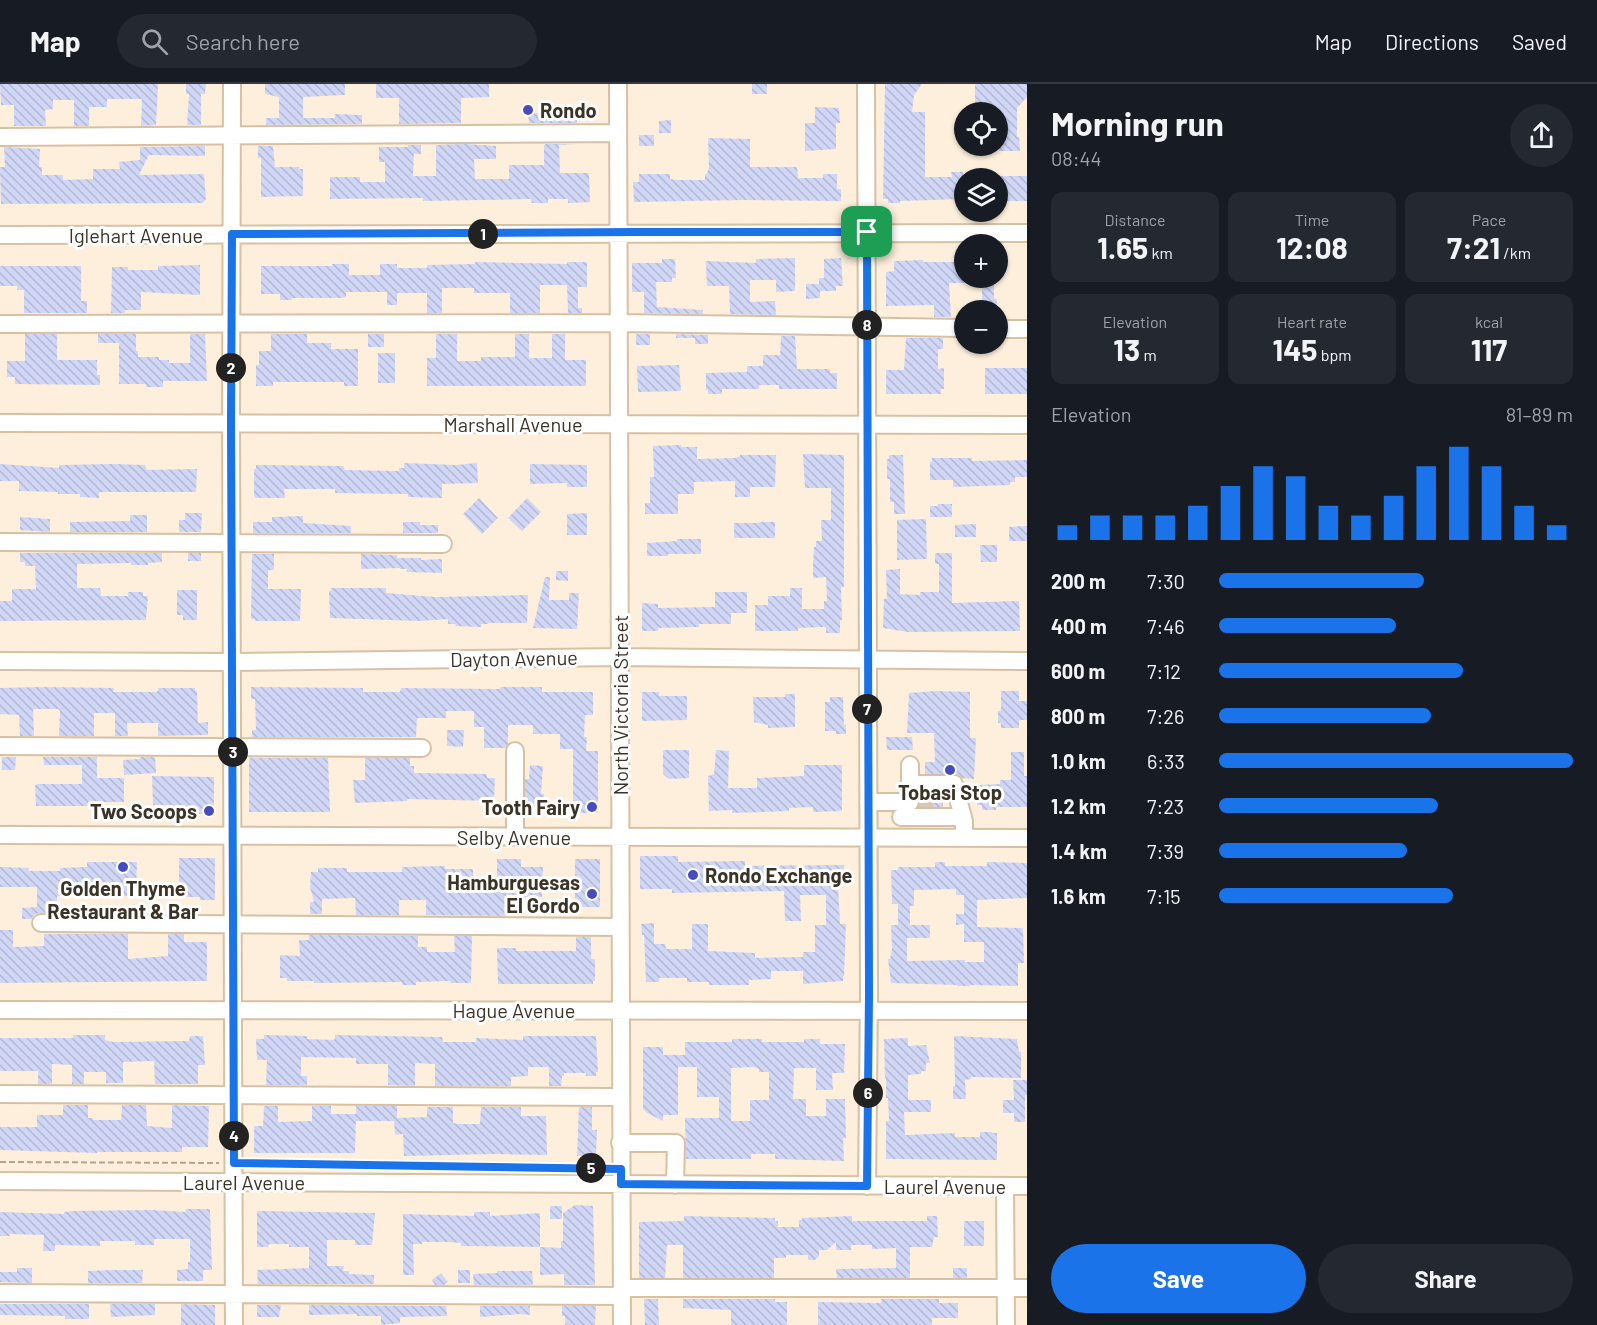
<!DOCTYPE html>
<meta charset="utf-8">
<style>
body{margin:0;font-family:Barlow,sans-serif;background:#242831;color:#f1f3f6;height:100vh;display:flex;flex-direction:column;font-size:22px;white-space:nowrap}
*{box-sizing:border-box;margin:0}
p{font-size:20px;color:#9ea1a6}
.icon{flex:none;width:33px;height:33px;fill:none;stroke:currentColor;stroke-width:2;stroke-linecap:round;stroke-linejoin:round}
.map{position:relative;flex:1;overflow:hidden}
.panel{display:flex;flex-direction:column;background:#171b24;width:570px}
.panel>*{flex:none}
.buttons{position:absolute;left:954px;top:18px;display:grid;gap:12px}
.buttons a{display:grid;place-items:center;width:54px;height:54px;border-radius:50%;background:#171b24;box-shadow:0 2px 4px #0004;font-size:30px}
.pin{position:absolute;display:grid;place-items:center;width:51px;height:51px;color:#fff;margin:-26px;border-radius:12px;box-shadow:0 3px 9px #0006}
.km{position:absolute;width:30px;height:30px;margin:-15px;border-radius:50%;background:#222;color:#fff;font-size:16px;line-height:30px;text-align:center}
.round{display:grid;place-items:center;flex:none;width:63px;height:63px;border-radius:32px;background:#242831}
.summary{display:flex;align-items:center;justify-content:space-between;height:102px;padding:0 24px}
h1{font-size:33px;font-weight:700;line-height:45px}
.metrics{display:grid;grid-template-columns:repeat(3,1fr);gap:9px;height:102px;padding:6px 24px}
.metrics div{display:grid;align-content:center;border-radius:12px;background:#242831;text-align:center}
.metrics b{font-size:30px;font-weight:700}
.metrics small{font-size:16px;font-weight:400}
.metrics p{font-size:16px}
.chart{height:168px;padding:12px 24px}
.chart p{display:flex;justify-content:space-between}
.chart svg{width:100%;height:108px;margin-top:6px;stroke:#1a73e8;stroke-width:6}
.primary-button{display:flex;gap:12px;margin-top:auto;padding:12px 24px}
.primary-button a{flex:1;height:69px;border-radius:36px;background:#1a73e8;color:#fff;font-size:24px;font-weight:700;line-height:69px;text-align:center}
.primary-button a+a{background:#242831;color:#f1f3f6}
ul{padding:0 24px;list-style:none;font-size:20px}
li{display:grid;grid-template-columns:96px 72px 1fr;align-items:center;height:45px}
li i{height:15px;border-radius:8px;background:#1a73e8}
header{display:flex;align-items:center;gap:36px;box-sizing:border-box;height:84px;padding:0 30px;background:#171b24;border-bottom:2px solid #363941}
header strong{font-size:28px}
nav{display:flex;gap:33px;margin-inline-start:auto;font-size:21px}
.search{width:420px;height:54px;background:#242831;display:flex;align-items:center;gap:15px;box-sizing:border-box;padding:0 21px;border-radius:33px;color:#9ea1a6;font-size:22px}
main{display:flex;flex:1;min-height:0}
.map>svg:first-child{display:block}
.building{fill:url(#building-back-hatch);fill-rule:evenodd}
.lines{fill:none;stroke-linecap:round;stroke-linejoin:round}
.minor-tunnel{stroke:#d6c9b8;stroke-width:16;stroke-dasharray:16 8;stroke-linecap:butt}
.minor-casing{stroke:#d8c0a3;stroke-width:20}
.path{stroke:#b0a493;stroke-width:2;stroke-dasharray:6 3;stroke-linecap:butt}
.minor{stroke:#fff;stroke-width:16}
.route-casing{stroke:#fff;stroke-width:12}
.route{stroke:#1a73e8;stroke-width:8}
.poi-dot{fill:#464bc0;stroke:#fefefe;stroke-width:2}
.labels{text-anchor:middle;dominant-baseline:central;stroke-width:6;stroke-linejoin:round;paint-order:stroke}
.poi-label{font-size:20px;font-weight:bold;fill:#3c3327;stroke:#fefefe;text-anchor:end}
.street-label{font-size:20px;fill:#3c3327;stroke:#fefefe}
</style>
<header>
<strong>Map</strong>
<div class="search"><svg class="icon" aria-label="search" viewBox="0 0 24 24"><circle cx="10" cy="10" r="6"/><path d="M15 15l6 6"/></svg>Search here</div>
<nav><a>Map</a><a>Directions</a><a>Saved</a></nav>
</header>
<main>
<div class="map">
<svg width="1027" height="1241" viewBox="0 0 1027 1241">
<defs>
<pattern id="building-back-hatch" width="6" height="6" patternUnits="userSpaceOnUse" patternTransform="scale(1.5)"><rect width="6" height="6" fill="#d0d6f5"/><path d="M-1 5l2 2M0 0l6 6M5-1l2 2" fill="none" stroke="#b4b8d2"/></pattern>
</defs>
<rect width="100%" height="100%" fill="#fdefdc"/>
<path class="building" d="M0 0H158L156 41 141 42 142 15H107V23H89V42H74V16H53V25L45 26 46 42H14V21H1Z
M186 0H206L205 10H201V41H187L189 10H186Z
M265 0H345V11L303 13V34H335V30L362 31V40L266 41V34H279V13L265 10Z
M376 0H489V13L461 14V39L399 40V14H376Z
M752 0H767V10H752Z
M885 0H922L914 11 912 28H925V93H952L951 88H963V104L961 115 900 117V119H888V115H883Z
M975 0H1027V13L1017 24V53H1019L1020 67H999V28H975Z
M815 23 839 24 840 39H836V65L805 67V39H815Z
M528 29 577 30V39H529Z
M671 36V49H659V37Z
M639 51H654V62H639Z
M708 54 750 55V83H797L798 94H823V90H837V105H841V117L743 116 634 118 633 98H639V90H670V95L676 96H705V90H707L709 83Z
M465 60 496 62V75H474L475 95H509V81H544V61L546 60H576L559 61 560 89H589L590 118 568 119V115H548V119H532L531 115 423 117V114L330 115V93H360V98H385V78H379V63H408V61H421V70H414L413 92H436V61Z
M205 62V72L149 71 139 91 204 90 206 115 203 119 1 120 0 83H5L4 63 40 65 39 83H42V91H63V96L93 95V85H120L119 78 140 76V63Z
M258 62H273L275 83H299V85H303V112L261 113V74H258Z
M1001 92H1027V117H1001Z
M795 174V207L776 208V196H750V218L775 217 776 231 730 230 729 202H707L706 177 756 179V175Z
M841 174 843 202H836V207H820V214L806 215V200H819V194H824V175Z
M662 175H675L676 194H672V198H656L657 223 703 226V230L644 229V208H632V179H662Z
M923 176V178H964V199H949L951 233H934V221L886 222V188L894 187V177Z
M475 178 567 180V178H587V203H578V224H582V229H568L567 201H540V229H510V209H474V204H442V229H427V209H397V221H387V208H346V213L340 214H292V216H280V210H261V182H332V180H349V191H380V180H397V184H427V181L475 180Z
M200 181V211L141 208V226H125V229H111L112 183H128V186H158V182Z
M0 182H81V217H87V229H24V206H17V202H0Z
M982 194H994V215H997V226H982Z
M25 250H57V276H97V291H100V301L15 300V293H7V277H25Z
M98 250H136V267H138V273H159V276H169V279H190V250H205L207 297H163V303H146V300H119V259H98Z
M271 250H307V259H331V265H358V302H344V298H273V302H256V281H259V267H271Z
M368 250H384V263H368Z
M436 250H457V277H481V273H515V250H529V274H552V250H565V276H586V302H427V274H436Z
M636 250H650V261H636Z
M676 250 708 251V260H695V254H676Z
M781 252H795L797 285H830V289H837V305H779V301H759V305H722V310H708V306H706V289L747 288V282H763V271H780Z
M906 254H943V265H938V285L944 284V305H941V310H886V286H904Z
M378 269H395V299H378Z
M679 281 681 307 638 308 637 282Z
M985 284H1027V310H985Z
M681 361V363H697V375L735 374 740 372V371H776L775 403H750V413H735V397L694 398V410H678V430H645V419H650V393H654L653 362Z
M803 370 844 371V503H841L842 536H840V549H826V544L824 543 798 544V547H755V521H768V512H790V504H802V525H824V517H827L826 493 813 494V481L814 463H816V457H822L821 436H831V404H805Z
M889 371H903L905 430H894V418H890V395H887V375H889Z
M932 374H972V377L1027 376V393H1015V398H1010V401L953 403V396H930V378H932Z
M404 379 456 381 477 379 478 399 442 400V414L408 413V410L335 409V405H284L285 414H255L254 411V385H256V381L343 382 345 386 399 387V384H404Z
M0 380 59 384V381L114 380 145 381 147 386 197 385 196 408H99V414L80 413V410H58V408L19 407V397H0Z
M530 380 587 381V403H567V399L530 400Z
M479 414 498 434 482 450 463 430Z
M527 414 541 428 522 447 508 434Z
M938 420H952V433H930V422H938Z
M185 429H202L201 448H179V436H185Z
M587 429V451H567V430Z
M130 431H147V448H70V438L130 437Z
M303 432V439L351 442V449H253V438H272V433Z
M20 433 50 435V448L20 446Z
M926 435 927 475 897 476V436Z
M403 438H420V441H438V449H403Z
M759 438H775V454H734V439H759Z
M976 440V453H955V441Z
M1027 442V457H1009V443Z
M677 455H701V470H668V472H647V459L677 457Z
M980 461H997V478H981Z
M20 469H162V478L148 479V481H131V479L77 480V504H100L101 512H128V508H143V512H148L146 536 0 537V517H12V505H36L35 482H25V478H20Z
M188 469H201V477H188Z
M935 469H952V519L1019 517 1020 547 908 548 883 544 884 515H887L886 486 900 485V510L920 511V508H939V480H935Z
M252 470H274V486H268V505H301L300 537H255V535H251Z
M361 470 397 471V474H421V476L442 475V489L407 488V485H400V484L361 485Z
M556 487H568V497L556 496Z
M545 493H550L549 516H569V509H579L577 545 533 544Z
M331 504H386V509L435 513 528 511 527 539H488V540H481V543L455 542 456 540H448V535L419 537 330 534 329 507H331Z
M177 506H197V536H183V531H177Z
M715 508H747V529H731V540H699V543L658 544V547H642V519L658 520V524L715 523Z
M40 603 114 604 113 608H156L158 607V604H195V607H197L198 639 208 638V651L158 652V639H127L128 652H115V629H94V652H59L60 627 58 625H33L34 652H20L19 631 0 630V604Z
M251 603 363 604V608H400L401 604 500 605V603H542V608H593V631H585L584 653H587L586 667H598V729H573V665H560V650H533V641H508V660L505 664H484V643H474V627H446V634H417L416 653H252V646H256L255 615H251Z
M936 607 970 608V654H976L974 695 962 694 954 690H925V678H935L934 649H907L909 609Z
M1001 607H1019V617H1027V636H1019V644H1001V639H998V627H1001Z
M642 608H659V612H687V636L642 637Z
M785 610H795V643L768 644V641L754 638 753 613H785Z
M830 613H843L844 641 846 640V650H836V647H825V618H830Z
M447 646H464L463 663 447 662Z
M886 653H912L913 666H887Z
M663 666H689V694L669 695 663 690Z
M716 666 729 667 728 704H757V694L804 692V681H842V727L813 728V723L789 724V727L732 729V726L709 727 708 692 714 690Z
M1011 668H1024V692H1027V723H996V726H982V721H977V707L980 701 1000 700V696H1011Z
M2 673H16L15 686H2Z
M43 673H97V694H124V718H99V722H36L35 702 37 700H82V681H44Z
M140 673H155L156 689 124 691 123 676 140 675Z
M249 674H328L330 728H249Z
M365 674H410V682H414V689L487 690V694H495L494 717 407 715V717L355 719 353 696H365Z
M530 681 543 682 541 710H544V722H525V695H529Z
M152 692 214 693V730H173V721H153Z
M921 711H943V723H919Z
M640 772H678V778L745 777V782L844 781V801H838L840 840H846L844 892H843V897L803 900V887H771V895L749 896V901H709V898H687V894H659V898H646L644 851H642L641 840 654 839V860H665L666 865H692V840H708V867L755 869V874L803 873V868H815V841H826V811H800L801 837H785L784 807 672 809V805H640Z
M179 774H215V816H200V813H179Z
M497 775H521V783H543L542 813H521L520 832 426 831V816H399V831H356L355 814 322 815V830H310V818H314L310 803 311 788H318V784H347V788H402V783L445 782V785H473V792L497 793Z
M575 775H600V823H575Z
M87 778H137L136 812H87V808L67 809V812H57V829H40L35 830 31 835H22V824L37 823V803H0V783L28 784 29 787H60V784L87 783Z
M935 778H945V782H987V778L1027 779V814L977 816V843L1023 844 1024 879H1018V902L970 901V902H957V901L891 899 888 875H890L892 865 891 841H898V820H892L891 786H898V783H935ZM956 805V811H964V830H956V841L964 840V858H984V878H965V876L907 877V854H930V841H910V822H914V806Z
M0 846H13V863L44 862V850H128V875L168 872V850H184V858H207V897L0 899Z
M309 851 418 852V863H427V868H455L454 852H472L471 899H450V897L416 898V901H402V898L314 899V897H287V894H280V871L300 872 299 856H309Z
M576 853H591V875H595V897H593V900H498L497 864H516V867H576Z
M73 951H105V956L113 958 189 957 190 952H203L205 981H198V1000H155L154 977 123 978V999H106V988H84V1000H72V981L52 980V1000H38V987H0V954H73Z
M264 951 307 952V955L333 956 335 955V951L442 953 443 958H476V954L523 956V952H596L598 988H596V992H586V989H564V992H562L561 1002H549V983H528V992L511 993V1002H435V980L415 979V1002L388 1001V980H356V974L301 973V992H307V1001H266L267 976H257L256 955H264Z
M954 952 1017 955 1019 968H1021V994L971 993V995L965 996 966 1015H953V1002H955Z
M908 954V962L926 961 930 979H926V987H921V990L908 991V1016H931V1028H904L905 1051 955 1049V1053H980V1048H992V1049H997V1076L886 1075V1037H889L888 1014H886V994H885L884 955Z
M732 955H762V958H804V955H820V960H845L844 989H832L833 1006H816V984H794L793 1015H806V1032H826V1015H845L846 1054H843L844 1077 775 1075V1070H751V1075H686L685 1034H719V1013H697V983H678V1031H663V1037L647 1029 643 1025V963H663V971H685V958H732ZM754 983 759 985V988H769V1016H750V1037H731V984Z
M1013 996H1027V1011H1025V1038H1014V1029H1003V1016H1014Z
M63 1021H88V1034H93V1036H121L122 1021H146L147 1042 172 1044V1021L209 1022 208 1063H182V1068H97V1069L0 1066V1043H37V1031H63Z
M264 1022H278V1038L312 1037V1022H331V1030H356L355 1069H254V1042H263Z
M356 1022H397V1034L427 1033V1023H453V1039L458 1040H480L481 1023H521V1032H546L547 1071 493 1070 404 1072 403 1050 395 1051 394 1037H356Z
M579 1023H592V1046H597L596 1072H577Z
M575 1121 593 1122 595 1201H564V1190L540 1191V1163L561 1164V1157H563V1129Z
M550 1122H562V1135H550Z
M186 1125H210L212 1186H203V1197H177V1186L188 1185V1178H190V1155H154V1161H135V1157H100V1162L55 1161V1167H43L44 1151 10 1150V1152H0V1128L64 1130V1128L72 1127 153 1126 186 1128Z
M257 1127 375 1129 372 1161H355V1156H327V1182H344L343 1187H349V1190L374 1191V1200H258L257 1186 309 1184V1163H289V1160H269L268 1163H257Z
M474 1128H490V1132L540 1129V1163L461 1162V1159L450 1158H422V1160H413L414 1191H403V1130L474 1132Z
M684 1132 775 1134V1137H778V1143H799V1136H802V1134L852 1132V1137H927V1132H937L938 1153H934L932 1163H910V1194H837L836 1185 896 1184V1164L872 1165V1161H851V1166H836V1158L827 1166H819V1172L815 1176H808V1171H786V1174H774V1194H683V1161H667L665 1194H639V1138L684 1137Z
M964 1137H984V1162H964Z
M17 1184H32V1199L0 1198V1188H17Z
M953 1184H967V1194H953Z
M113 1186H143L142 1199H88V1187Z
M458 1186H470V1199H458Z
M497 1187H532L533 1201H474L473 1190 497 1189Z
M441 1189 448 1198 444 1201H435L432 1196Z
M644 1215H658L659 1241H645Z
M683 1215H775V1218H787V1241H731V1226L683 1224Z
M881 1215H939V1219H958V1234H932V1241H818V1218L881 1219Z
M0 1220H89V1235H65V1232L0 1231Z
M110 1220H155V1231L111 1233Z
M181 1220 215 1221V1241H181Z
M257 1221H281L279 1233H257Z
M309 1221 446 1222 447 1232 400 1233V1239L381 1241V1232H357V1230L309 1231Z
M480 1222H530V1231L520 1230 480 1233Z
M562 1222H596L595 1241H565V1232H562Z"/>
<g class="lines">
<path class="minor-tunnel" d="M918 715H943"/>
<g class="minor-casing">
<path id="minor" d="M232 0 231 340 234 1241
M618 0 622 1241
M866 0 869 911 867 1102
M0 53 618 49
M0 151 1027 149
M0 240 618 239 964 244
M998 245H1027
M0 339 1027 341
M0 458 443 460
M0 577 232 578 619 573 1027 577
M0 662 422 664
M515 667V753
M910 700H954L964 737V754
M868 718H910V681
M901 733H963
M0 751 1027 754
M41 839 620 843
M0 926 1027 927
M0 1010 620 1013
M620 1059H676L675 1101
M0 1097 1027 1102
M1005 1102 1006 1241
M622 1204H1027
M0 1209 622 1212"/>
</g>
<path class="path" d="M0 1078 219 1079
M248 1079 546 1084"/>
<use href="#minor" class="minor"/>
</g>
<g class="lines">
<g class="route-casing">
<path id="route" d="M639 148H867L869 911 867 1102 621 1100V1085L234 1079 231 340 232 150Z"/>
</g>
<use href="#route" class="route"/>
</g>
<g class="poi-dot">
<circle cx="528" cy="26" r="6"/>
<circle cx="950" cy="686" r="6"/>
<circle cx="592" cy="723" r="6"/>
<circle cx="209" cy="727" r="6"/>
<circle cx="123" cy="783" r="6"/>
<circle cx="693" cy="791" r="6"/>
<circle cx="592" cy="810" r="6"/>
</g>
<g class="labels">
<g class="poi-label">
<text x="540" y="26" text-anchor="start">Rondo</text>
<text x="950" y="708" text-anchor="middle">Tobasi Stop</text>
<text x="580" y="723">Tooth Fairy</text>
<text x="197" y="727">Two Scoops</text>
<text x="705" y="791" text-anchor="start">Rondo Exchange</text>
<text x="580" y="798">Hamburguesas<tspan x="580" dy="23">El Gordo</tspan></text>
<text x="123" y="804" text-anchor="middle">Golden Thyme<tspan x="123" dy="23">Restaurant &amp; Bar</tspan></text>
</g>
<g class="street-label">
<text x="136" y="151">Iglehart Avenue</text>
<text x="513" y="340">Marshall Avenue</text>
<text transform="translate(514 574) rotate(-1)">Dayton Avenue</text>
<text transform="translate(620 621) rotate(-90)">North Victoria Street</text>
<text x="514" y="753">Selby Avenue</text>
<text x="514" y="926">Hague Avenue</text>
<text x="244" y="1098">Laurel Avenue</text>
<text x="945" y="1102">Laurel Avenue</text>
</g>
</g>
</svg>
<div class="buttons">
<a><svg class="icon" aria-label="locate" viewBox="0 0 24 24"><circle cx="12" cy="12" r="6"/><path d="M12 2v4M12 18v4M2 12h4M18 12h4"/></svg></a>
<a><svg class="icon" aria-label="layers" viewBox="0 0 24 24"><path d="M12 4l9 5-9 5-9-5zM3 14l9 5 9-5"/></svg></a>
<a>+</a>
<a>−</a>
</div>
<div class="pin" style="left:867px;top:148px;background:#1e9e55"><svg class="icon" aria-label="arrive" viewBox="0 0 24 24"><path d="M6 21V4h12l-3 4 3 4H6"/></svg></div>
<b class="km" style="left:483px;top:150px">1</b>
<b class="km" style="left:231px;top:284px">2</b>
<b class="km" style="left:233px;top:668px">3</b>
<b class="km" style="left:234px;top:1052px">4</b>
<b class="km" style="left:591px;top:1084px">5</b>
<b class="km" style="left:868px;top:1009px">6</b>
<b class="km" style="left:867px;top:625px">7</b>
<b class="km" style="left:867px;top:241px">8</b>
</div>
<section class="panel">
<div class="summary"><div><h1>Morning run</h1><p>08:44</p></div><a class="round"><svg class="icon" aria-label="share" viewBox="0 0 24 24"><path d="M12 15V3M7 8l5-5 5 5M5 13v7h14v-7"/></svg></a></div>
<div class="metrics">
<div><p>Distance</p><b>1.65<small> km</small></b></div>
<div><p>Time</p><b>12:08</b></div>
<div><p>Pace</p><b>7:21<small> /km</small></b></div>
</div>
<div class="metrics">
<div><p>Elevation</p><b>13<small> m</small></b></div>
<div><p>Heart rate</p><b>145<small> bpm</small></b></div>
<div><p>kcal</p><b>117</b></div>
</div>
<div class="chart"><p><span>Elevation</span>81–89 m</p>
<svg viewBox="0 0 160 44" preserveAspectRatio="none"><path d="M5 44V38M15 44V34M25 44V34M35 44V34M45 44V30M55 44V22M65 44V14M75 44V18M85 44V30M95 44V34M105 44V26M115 44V14M125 44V6M135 44V14M145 44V30M155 44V38"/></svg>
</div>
<ul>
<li><b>200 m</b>7:30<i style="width:58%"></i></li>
<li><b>400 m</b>7:46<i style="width:50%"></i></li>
<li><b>600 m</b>7:12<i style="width:69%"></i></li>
<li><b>800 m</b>7:26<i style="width:60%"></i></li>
<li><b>1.0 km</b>6:33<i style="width:100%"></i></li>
<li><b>1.2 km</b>7:23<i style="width:62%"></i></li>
<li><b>1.4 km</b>7:39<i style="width:53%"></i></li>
<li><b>1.6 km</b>7:15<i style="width:66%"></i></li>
</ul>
<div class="primary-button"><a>Save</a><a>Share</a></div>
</section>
</main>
